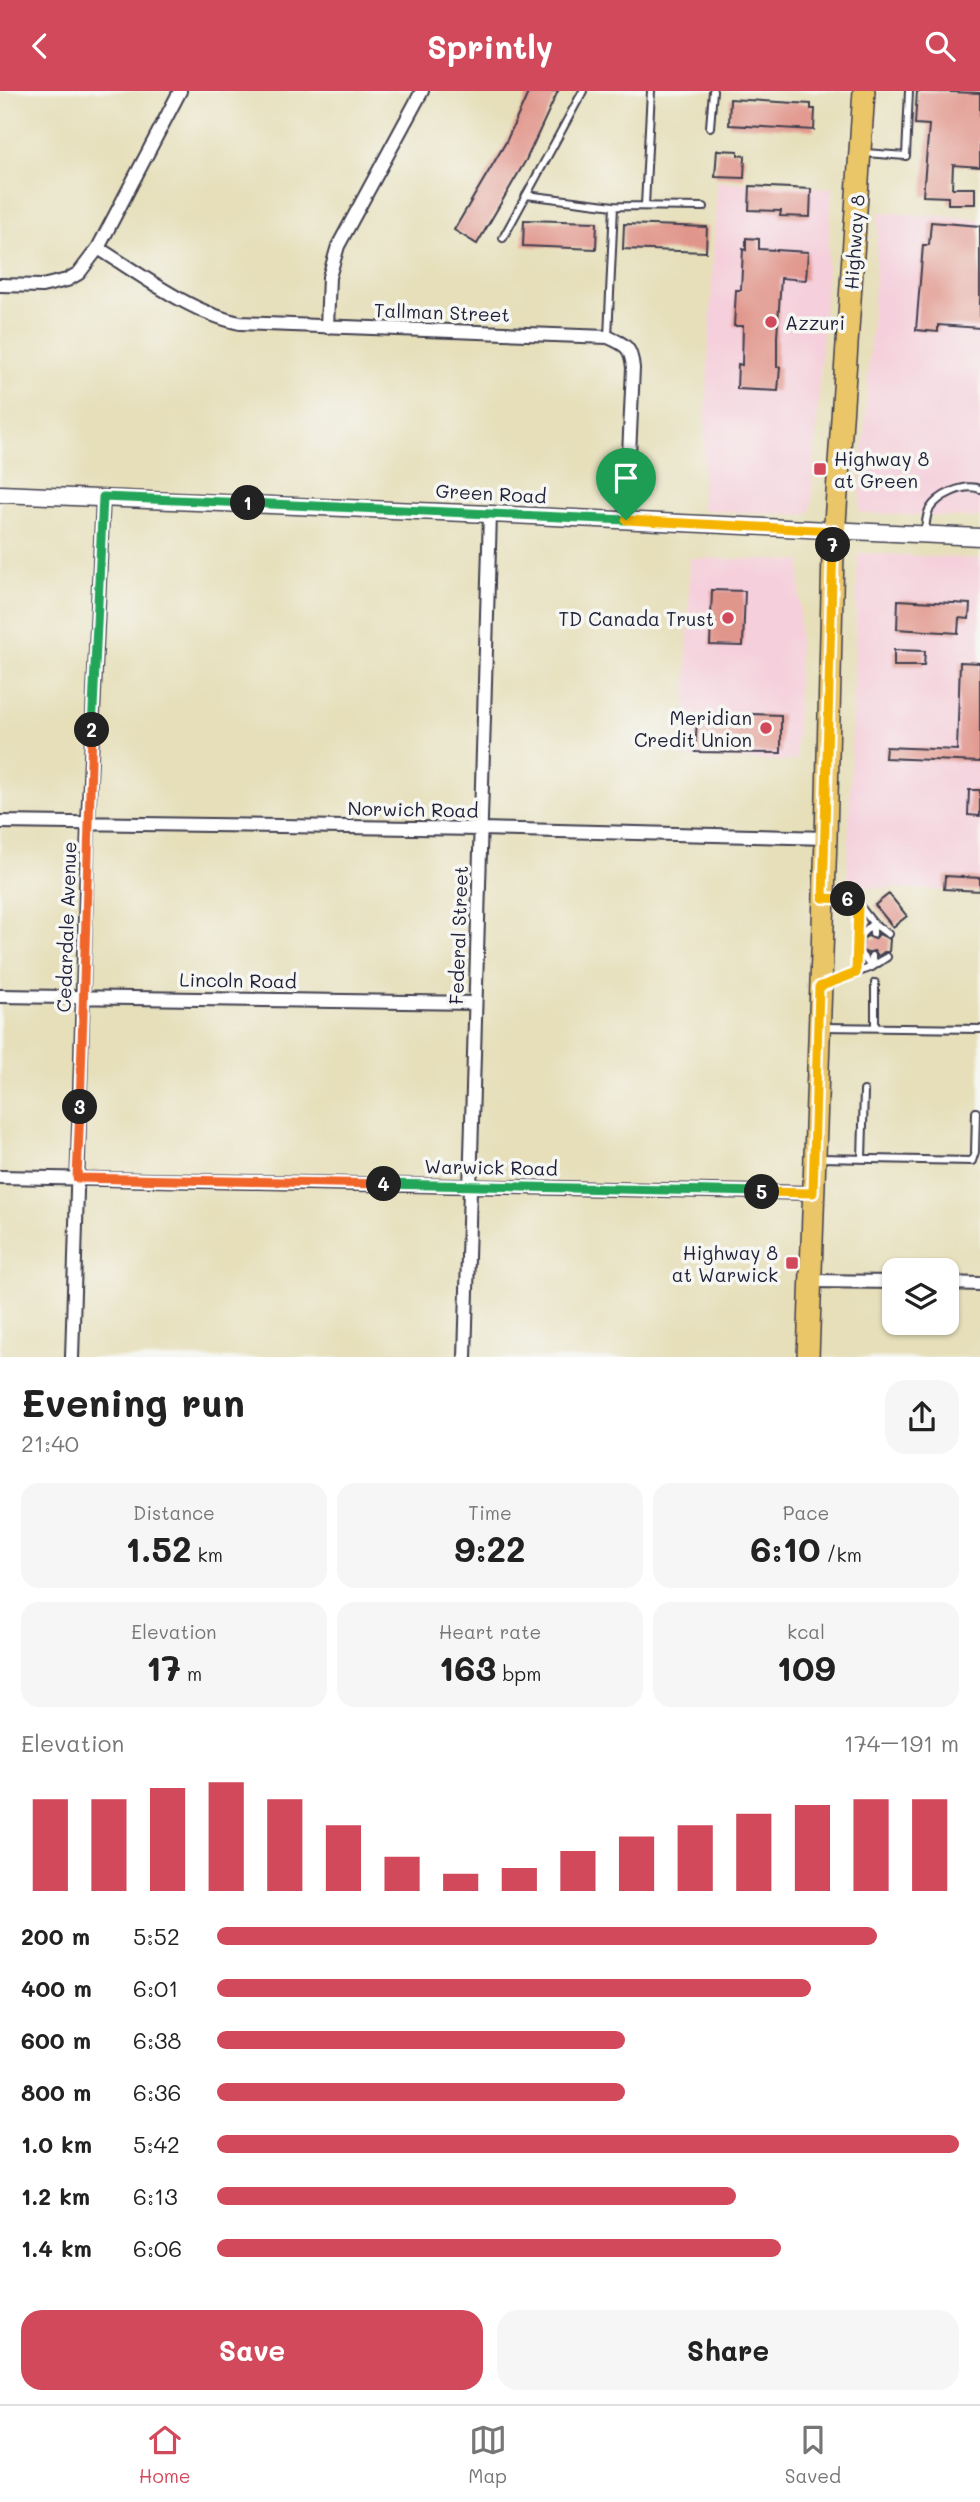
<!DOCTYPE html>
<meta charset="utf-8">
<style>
body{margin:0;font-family:Mali,sans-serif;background:#f6f6f6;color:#222;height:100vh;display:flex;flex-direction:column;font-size:26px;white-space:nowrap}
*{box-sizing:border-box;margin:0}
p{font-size:23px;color:#767676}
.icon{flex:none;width:38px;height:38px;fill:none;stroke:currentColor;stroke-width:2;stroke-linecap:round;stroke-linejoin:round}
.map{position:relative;height:1266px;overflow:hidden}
.panel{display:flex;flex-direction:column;background:#fff;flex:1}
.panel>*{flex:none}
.controls{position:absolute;left:882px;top:1167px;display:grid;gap:14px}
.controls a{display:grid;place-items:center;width:77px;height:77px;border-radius:14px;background:#fff;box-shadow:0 2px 5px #0004;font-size:35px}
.pin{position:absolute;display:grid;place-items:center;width:60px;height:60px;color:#fff;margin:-72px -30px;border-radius:50% 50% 50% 0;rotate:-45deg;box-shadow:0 0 7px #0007}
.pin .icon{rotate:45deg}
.km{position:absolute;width:35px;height:35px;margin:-18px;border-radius:50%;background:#222;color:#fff;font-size:19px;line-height:35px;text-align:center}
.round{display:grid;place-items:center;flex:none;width:74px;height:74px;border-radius:21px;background:#f6f6f6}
.headline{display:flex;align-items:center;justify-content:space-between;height:119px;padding:0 21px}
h1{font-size:38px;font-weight:700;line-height:52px}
.metrics{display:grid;grid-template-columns:repeat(3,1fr);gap:10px;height:119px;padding:7px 21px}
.metrics div{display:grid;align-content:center;border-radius:18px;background:#f6f6f6;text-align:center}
.metrics b{font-size:35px;font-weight:700}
.metrics small{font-size:19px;font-weight:400}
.metrics p{font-size:19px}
.chart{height:196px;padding:14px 21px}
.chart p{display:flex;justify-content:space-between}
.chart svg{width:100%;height:126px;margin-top:7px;stroke:#d1495b;stroke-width:6}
.primary-button{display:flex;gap:14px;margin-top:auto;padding:14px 21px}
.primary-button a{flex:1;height:80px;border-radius:21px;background:#d1495b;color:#fff;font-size:28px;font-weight:700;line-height:80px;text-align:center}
.primary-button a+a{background:#f6f6f6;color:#222}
ul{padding:0 21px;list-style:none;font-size:23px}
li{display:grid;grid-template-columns:112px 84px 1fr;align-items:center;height:52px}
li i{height:18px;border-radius:9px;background:#d1495b}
header{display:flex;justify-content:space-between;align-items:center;height:91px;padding:0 21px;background:#d1495b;color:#fff;font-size:32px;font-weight:700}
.dock{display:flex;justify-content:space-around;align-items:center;height:98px;border-top:2px solid #e0e0e0;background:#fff;font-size:19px;color:#767676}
.dock a{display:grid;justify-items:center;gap:4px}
.dock .current{color:#d1495b}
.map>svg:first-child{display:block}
.built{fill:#f5cfdb}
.building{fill:#e1968c}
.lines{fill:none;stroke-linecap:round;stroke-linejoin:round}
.service-casing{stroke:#3f3e4e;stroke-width:10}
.minor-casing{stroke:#3f3e4e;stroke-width:16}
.tertiary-casing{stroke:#3f3e4e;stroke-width:19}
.primary-casing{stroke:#3f3e4e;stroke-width:24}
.service{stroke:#fff;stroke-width:6}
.minor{stroke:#fff;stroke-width:12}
.tertiary{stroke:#fff;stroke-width:16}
.primary{stroke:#ebc669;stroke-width:21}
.split-1-casing{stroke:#fff;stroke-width:14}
.split-2-casing{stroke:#fff;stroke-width:14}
.split-3-casing{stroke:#fff;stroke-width:14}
.split-4-casing{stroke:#fff;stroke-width:14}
.split-5-casing{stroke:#fff;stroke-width:14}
.split-6-casing{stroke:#fff;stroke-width:14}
.split-7-casing{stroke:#fff;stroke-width:14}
.split-8-casing{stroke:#fff;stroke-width:14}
.split-1{stroke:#22a559;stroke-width:9}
.split-2{stroke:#22a559;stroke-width:9}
.split-3{stroke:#f0652b;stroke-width:9}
.split-4{stroke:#f0652b;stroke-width:9}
.split-5{stroke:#22a559;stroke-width:9}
.split-6{stroke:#f5b400;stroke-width:9}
.split-7{stroke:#f5b400;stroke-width:9}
.split-8{stroke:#f5b400;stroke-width:9}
.poi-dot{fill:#d1495b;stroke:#f6f6f2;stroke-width:2.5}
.labels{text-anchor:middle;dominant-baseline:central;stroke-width:7;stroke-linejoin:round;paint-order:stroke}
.street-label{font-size:19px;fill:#22223b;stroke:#f6f6f2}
.poi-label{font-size:19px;fill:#22223b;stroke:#f6f6f2;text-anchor:end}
</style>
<header><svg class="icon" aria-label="back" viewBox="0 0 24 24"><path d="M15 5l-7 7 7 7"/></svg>Sprintly<svg class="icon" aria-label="search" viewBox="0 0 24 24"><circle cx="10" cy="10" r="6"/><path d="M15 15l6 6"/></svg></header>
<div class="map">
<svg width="980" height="1267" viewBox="0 0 980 1267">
<rect width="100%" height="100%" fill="#f6f6f2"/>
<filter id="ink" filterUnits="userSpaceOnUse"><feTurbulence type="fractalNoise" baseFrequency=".0143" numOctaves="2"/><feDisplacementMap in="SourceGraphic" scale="14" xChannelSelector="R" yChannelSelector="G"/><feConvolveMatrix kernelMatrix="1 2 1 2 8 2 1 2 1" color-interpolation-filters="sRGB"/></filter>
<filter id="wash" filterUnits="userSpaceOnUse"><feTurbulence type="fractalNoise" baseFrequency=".00686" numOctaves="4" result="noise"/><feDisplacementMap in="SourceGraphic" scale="28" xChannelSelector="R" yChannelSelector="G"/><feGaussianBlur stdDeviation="1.57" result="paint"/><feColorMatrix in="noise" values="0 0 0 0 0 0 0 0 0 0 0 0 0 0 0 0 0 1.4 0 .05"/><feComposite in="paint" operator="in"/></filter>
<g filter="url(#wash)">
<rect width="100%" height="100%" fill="#e6dfba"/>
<path class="built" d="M717 90 832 97 811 419 805 424 701 419Z
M879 121 980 128V427L859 422Z
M858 462 980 468V801L847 795Z
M690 467 801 470 796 670 685 667Z"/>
<g id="blocks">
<path class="building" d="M529 0H558L526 69 477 153 454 139 506 51Z
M917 0 980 2V76L953 74 952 97H975V113H948V106L923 105 929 34 915 33Z
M730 8 811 13V18H815L814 39 729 34Z
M717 59 738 60V64L745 65 744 87 715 86Z
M750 95 811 98 810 126 780 125 781 120 749 119Z
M524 129 597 131 596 158 523 155Z
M931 131 980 135V237L938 234V241L916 239 923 154H929Z
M624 133 707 136 706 161 623 158Z
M746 147 759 148V158L808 161 806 189 781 187 777 246V276H780L778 300 737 298 738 273 742 274 743 235H734L736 199H741L743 158 746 159Z
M712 499 745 500 743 555 710 554Z
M898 509 970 513 969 528 959 527 958 542 897 538Z
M894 559 925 560 924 575H894Z
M960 571 980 572V671L885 667 886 656 957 659Z
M752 623 781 624V662L695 661 697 629 745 630Z
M969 699H980V725L968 724Z
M945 785 980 787V800L944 798Z
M889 803 907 825 893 836 875 814Z
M879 843 890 848 889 861H884L878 865 874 860 867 862 862 859 863 848 868 845 875 848Z"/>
</g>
</g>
<g filter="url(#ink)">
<use href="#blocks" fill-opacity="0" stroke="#3f3e4e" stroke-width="2"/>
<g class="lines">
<g class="service-casing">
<path id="service" d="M710 36 713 0
M865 62 906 65 909 0
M526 104 614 115 704 116
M645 114 651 0
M503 147 583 0
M608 246 614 115
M924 442C926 435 926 425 929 419 938 404 964 392 980 398
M827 807 855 809 873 832V843
M873 832 888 843
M863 842 873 832
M862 865 872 876
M872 876 887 866
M856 882 858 814
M875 892V936
M824 894 872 876V865
M823 936 980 938
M820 1067 972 1070 975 1061 976 1021
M862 1067 864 1000"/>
</g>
<g class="minor-casing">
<path id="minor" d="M98 157C140 183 191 222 240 232L608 246C626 254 631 256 633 277L626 429
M0 194 42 195 67 189 79 182 98 157 180 0
M327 236 329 186 338 155 422 0
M0 731 481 738 826 747
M0 905 475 912
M0 1086 813 1102
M810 1190 894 1191
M947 1192 980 1193
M72 1267 88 732 103 406
M465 1267 490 423"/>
</g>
<g class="tertiary-casing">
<path id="tertiary" d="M0 403 490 423 980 446"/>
</g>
<g class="primary-casing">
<path id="primary" d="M808 1267 826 747 833 462 864 0"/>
</g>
<use href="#service" class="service"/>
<use href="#minor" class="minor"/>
<use href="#tertiary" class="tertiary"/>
<use href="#primary" class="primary"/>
</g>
</g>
<g class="lines" filter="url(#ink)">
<g class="split-1-casing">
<path id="split-1" d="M248 412 626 429"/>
</g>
<g class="split-2-casing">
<path id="split-2" d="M92 639 103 406 248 412"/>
</g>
<g class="split-3-casing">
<path id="split-3" d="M80 1016 92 639"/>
</g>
<g class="split-4-casing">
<path id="split-4" d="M80 1016 77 1087 384 1093"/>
</g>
<g class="split-5-casing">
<path id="split-5" d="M384 1093 762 1101"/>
</g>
<g class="split-6-casing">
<path id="split-6" d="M762 1101 813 1102 819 896 856 882 858 813 856 809 848 808"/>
</g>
<g class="split-7-casing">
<path id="split-7" d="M833 454 823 807 848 808"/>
</g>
<g class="split-8-casing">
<path id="split-8" d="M626 429 834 440 833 454"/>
</g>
<use href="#split-1" class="split-1"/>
<use href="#split-2" class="split-2"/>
<use href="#split-3" class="split-3"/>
<use href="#split-4" class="split-4"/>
<use href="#split-5" class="split-5"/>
<use href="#split-6" class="split-6"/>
<use href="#split-7" class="split-7"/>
<use href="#split-8" class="split-8"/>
</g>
<g class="poi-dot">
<circle cx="771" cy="231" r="7"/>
<rect x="813" y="371" width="14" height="14" rx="3.5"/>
<circle cx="728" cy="527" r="7"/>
<circle cx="766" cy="637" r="7"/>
<rect x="785" y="1165" width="14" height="14" rx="3.5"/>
</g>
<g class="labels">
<g class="street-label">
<text transform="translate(854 151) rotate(-86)">Highway 8</text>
<text transform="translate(442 221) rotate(2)">Tallman Street</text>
<text transform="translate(491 402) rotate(3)">Green Road</text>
<text transform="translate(413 718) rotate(1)">Norwich Road</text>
<text transform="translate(66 836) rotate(-88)">Cedardale Avenue</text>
<text transform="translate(458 844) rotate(-88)">Federal Street</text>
<text transform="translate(238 889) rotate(1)">Lincoln Road</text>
<text transform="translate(491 1076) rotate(1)">Warwick Road</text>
</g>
<g class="poi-label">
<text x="785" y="231" text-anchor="start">Azzuri</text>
<text x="834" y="367" text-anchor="start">Highway 8<tspan x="834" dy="22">at Green</tspan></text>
<text x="714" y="527">TD Canada Trust</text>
<text x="752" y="626">Meridian<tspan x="752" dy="22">Credit Union</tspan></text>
<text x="778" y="1161">Highway 8<tspan x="778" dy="22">at Warwick</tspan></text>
</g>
</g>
</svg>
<div class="controls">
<a><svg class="icon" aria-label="layers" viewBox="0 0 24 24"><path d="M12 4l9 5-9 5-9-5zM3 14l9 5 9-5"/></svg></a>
</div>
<div class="pin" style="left:626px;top:429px;background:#1e9e55"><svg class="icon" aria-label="arrive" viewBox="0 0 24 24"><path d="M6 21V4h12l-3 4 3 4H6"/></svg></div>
<b class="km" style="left:248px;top:412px">1</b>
<b class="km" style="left:92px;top:639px">2</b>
<b class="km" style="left:80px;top:1016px">3</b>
<b class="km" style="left:384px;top:1093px">4</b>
<b class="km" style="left:762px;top:1101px">5</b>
<b class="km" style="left:848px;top:808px">6</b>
<b class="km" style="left:833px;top:454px">7</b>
</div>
<section class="panel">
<div class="headline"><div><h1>Evening run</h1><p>21:40</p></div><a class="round"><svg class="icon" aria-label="share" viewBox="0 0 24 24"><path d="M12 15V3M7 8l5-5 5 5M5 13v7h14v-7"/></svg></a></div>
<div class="metrics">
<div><p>Distance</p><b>1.52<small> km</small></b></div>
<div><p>Time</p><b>9:22</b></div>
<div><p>Pace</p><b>6:10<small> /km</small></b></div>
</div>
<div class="metrics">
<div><p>Elevation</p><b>17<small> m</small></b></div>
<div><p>Heart rate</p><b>163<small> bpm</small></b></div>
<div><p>kcal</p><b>109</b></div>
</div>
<div class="chart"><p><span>Elevation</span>174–191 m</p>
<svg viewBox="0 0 160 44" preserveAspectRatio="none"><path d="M5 44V12M15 44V12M25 44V8M35 44V6M45 44V12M55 44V21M65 44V32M75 44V38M85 44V36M95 44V30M105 44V25M115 44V21M125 44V17M135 44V14M145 44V12M155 44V12"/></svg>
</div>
<ul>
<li><b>200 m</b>5:52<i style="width:89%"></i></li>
<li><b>400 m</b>6:01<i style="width:80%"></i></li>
<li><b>600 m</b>6:38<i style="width:55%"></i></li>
<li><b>800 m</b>6:36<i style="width:55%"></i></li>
<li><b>1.0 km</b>5:42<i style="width:100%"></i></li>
<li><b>1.2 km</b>6:13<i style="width:70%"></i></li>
<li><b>1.4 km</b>6:06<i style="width:76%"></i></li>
</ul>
<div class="primary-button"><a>Save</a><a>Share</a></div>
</section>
<nav class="dock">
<a class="current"><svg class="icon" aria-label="home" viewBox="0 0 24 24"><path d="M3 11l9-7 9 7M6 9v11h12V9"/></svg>Home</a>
<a><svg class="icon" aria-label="map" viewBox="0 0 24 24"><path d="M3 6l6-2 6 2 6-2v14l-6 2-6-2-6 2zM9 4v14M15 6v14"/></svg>Map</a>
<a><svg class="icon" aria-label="saved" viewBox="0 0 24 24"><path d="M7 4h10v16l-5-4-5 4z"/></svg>Saved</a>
</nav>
